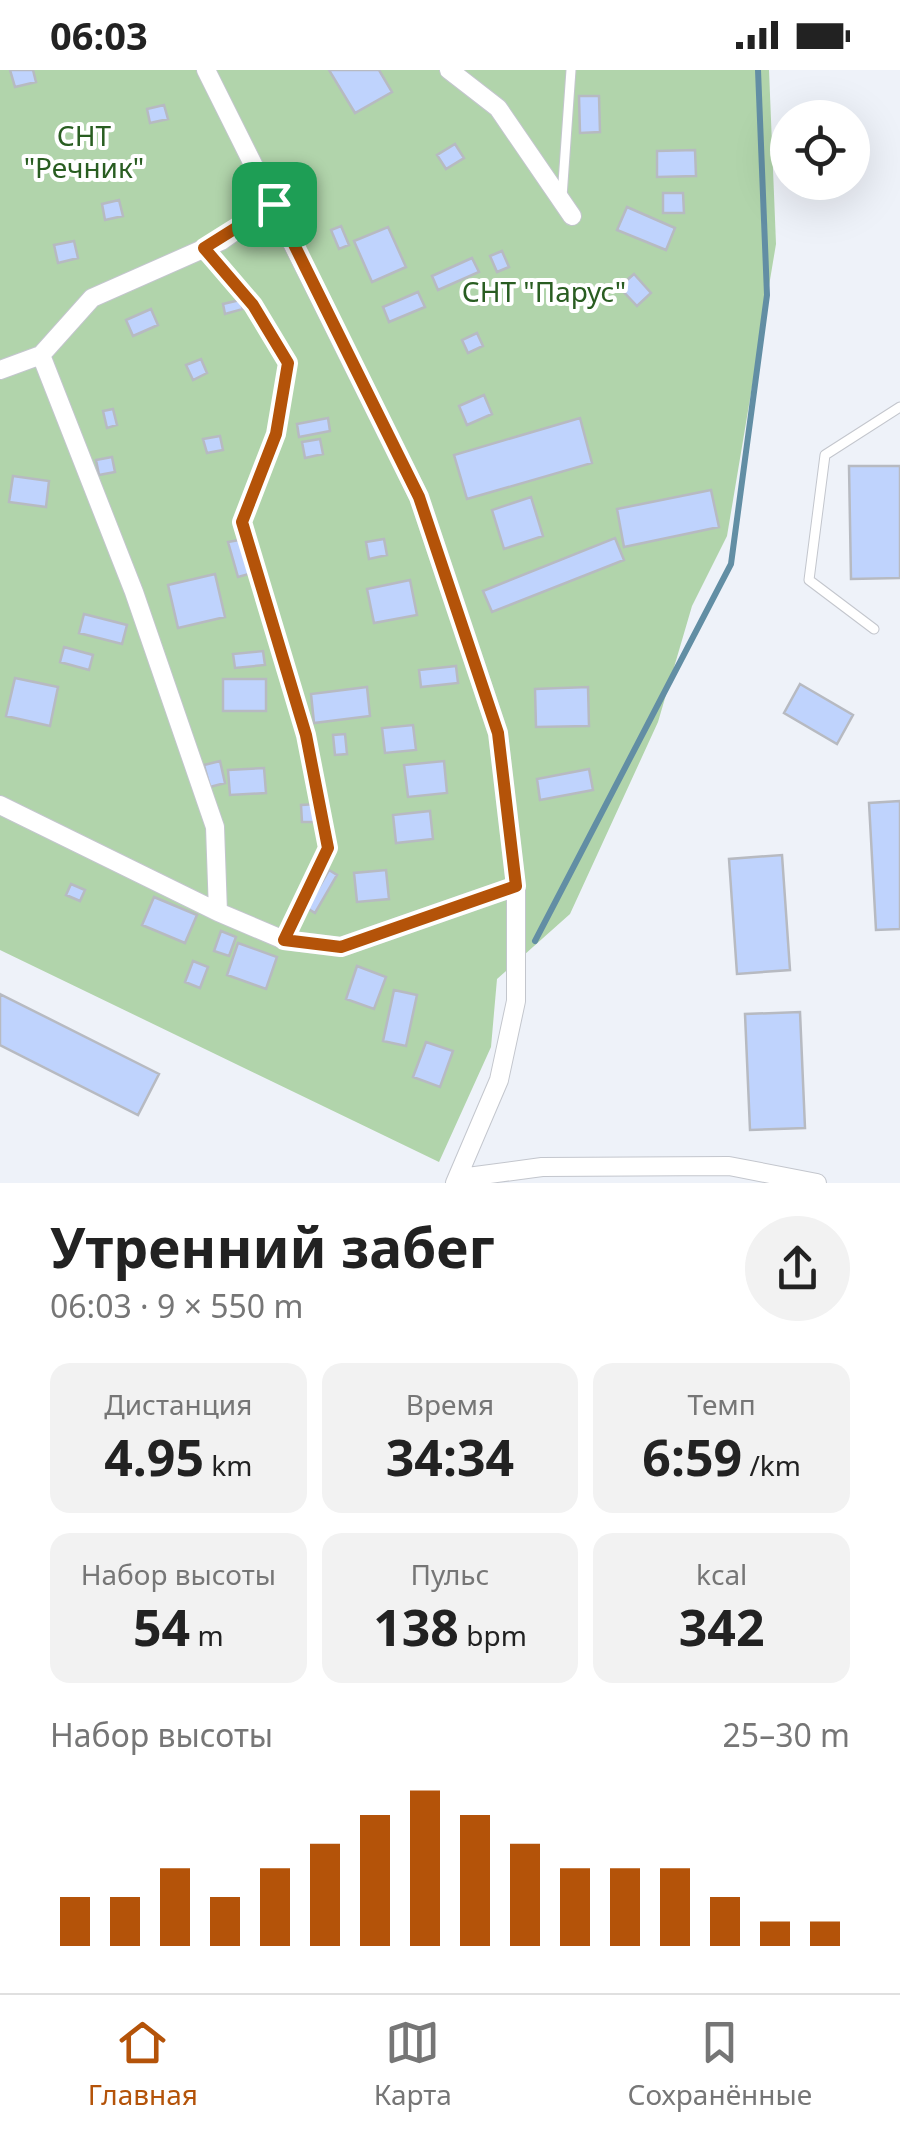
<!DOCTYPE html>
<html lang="ru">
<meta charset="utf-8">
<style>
body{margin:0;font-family:"Noto Sans",sans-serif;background:#f2f2f2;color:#222;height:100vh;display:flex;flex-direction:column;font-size:38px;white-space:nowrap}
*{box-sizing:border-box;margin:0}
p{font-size:32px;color:#767676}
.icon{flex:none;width:55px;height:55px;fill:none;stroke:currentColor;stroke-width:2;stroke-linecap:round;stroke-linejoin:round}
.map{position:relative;height:1113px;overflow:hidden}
.panel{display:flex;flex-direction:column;background:#fff;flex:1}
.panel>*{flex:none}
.buttons{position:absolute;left:770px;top:30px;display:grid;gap:20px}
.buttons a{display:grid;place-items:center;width:100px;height:100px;border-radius:50%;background:#fff;box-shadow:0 10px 40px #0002;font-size:50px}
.pin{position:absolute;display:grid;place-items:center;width:85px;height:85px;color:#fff;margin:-42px;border-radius:20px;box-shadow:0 5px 15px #0006}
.round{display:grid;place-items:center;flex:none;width:105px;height:105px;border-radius:52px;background:#f2f2f2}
.headline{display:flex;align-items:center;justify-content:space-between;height:170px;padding:0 50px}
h1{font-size:55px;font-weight:700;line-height:75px}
.metrics{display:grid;grid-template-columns:repeat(3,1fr);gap:15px;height:170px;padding:10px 50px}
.metrics div{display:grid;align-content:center;border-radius:20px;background:#f2f2f2;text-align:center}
.metrics b{font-size:50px;font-weight:700}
.metrics small{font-size:28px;font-weight:400}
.metrics p{font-size:28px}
.chart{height:280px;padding:20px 50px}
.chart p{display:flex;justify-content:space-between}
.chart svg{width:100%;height:180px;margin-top:10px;stroke:#b45309;stroke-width:6}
.status{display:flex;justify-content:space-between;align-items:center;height:70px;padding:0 50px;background:#fff;direction:ltr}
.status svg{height:28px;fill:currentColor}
.dock{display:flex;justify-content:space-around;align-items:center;height:140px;border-top:2px solid #e0e0e0;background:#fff;font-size:28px;color:#767676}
.dock a{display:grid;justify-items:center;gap:5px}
.dock .selected{color:#b45309}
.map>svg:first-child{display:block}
.green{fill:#b1d4ab}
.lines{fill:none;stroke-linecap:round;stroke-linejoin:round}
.stream{stroke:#628ea4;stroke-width:6}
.building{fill:#bfd3fd;stroke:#b7bac1;stroke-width:2.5}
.lane-casing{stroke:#c3c6cd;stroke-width:11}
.street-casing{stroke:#c3c6cd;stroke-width:20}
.lane{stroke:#fff;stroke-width:9}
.street{stroke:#fff;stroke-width:18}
.route-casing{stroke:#fff;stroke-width:20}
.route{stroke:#b45309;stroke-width:12}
.labels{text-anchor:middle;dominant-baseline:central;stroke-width:8;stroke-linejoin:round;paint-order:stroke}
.park-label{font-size:28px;fill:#295d21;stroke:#fff}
</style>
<div class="status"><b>06:03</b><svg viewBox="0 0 49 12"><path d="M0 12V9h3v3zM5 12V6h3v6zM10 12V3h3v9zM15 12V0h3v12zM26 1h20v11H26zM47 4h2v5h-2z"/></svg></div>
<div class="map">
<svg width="900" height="1113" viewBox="0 0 900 1113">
<rect width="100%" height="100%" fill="#eef2f9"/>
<path class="green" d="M0 0H769L776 174 727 466 692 536 658 652 570 844 497 909 491 977 439 1092 0 880Z"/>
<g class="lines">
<path class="stream" d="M535 871 731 494 767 225 758 0"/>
</g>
<path class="building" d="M10 0H33L36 12 15 17Z
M329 0H379L392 22 355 43Z
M579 26H599L600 62 580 63Z
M164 35 168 49 150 53 147 39Z
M455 74 464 88 446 99 437 85Z
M695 80 696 106 657 107V81Z
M663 123H683L684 143H663Z
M119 130 123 146 105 150 102 134Z
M627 137 675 158 666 180 617 160Z
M341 156 349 175 339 179 331 160Z
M388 157 406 197 372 212 354 171Z
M74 171 78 188 58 193 54 175Z
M502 181 509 197 497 202 490 186Z
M472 188 479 202 438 220 432 206Z
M634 204 651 223 637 236 619 217Z
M418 222 425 237 389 252 383 237Z
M240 230 243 239 225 244 223 234Z
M151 239 158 255 133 266 126 250Z
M477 263 483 276 468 283 462 270Z
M201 289 207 303 193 310 186 295Z
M484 325 492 344 467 355 459 336Z
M113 339 117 355 107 358 103 341Z
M328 348 330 361 299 367 297 354Z
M580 348 592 393 467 429 454 385Z
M220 366 223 380 207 383 203 369Z
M320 369 323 384 305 388 302 372Z
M112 387 115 402 99 405 96 390Z
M849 396H900V508L851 509Z
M13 406 49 411 46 437 9 432Z
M711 420 719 457 624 477 617 439Z
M531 427 543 466 504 479 492 440Z
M615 468 624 490 492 542 483 521Z
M384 469 387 485 369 489 366 472Z
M239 470 249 504 238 507 228 472Z
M215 504 225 547 178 558 168 515Z
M410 510 417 545 374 553 367 519Z
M84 544 127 555 122 574 79 563Z
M64 577 93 585 89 600 60 592Z
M263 581 265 595 235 598 233 584Z
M456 596 458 613 421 617 419 600Z
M15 608 58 617 50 656 6 646Z
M223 609H266V641H223Z
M800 614 853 645 837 674 784 643Z
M367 617 370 646 314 653 311 624Z
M588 617 589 656 536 657 535 619Z
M413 655 416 680 385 683 382 658Z
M345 664 347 684 335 685 333 665Z
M220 691 225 713 210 717 204 695Z
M444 691 447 723 408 727 404 695Z
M264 698 266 723 230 725 228 700Z
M589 699 593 720 540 730 537 709Z
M900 731V859L876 860 869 733Z
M317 734 318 752H302L301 735Z
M430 741 433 769 396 773 393 745Z
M782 785 790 900 737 904 729 789Z
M329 800 337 805 315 843 307 838Z
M386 800 389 829 357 832 354 803Z
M71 814 85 820 80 831 66 825Z
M154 827 197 845 185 873 142 855Z
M221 861 236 867 229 886 214 881Z
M238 873 277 887 266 919 227 905Z
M193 891 208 897 200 918 185 912Z
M357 896 386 907 374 939 346 929Z
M394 920 417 925 406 976 383 971Z
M0 924 159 1004 138 1045 0 975Z
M800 942 805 1058 750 1060 745 944Z
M426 972 453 981 440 1017 413 1007Z"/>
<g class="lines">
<g class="lane-casing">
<path id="lane" d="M562 127 571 0
M205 179 253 235 288 293 275 364 242 452 306 665 328 777 284 870
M874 559 809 510 825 385 900 337"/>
</g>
<g class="street-casing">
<path id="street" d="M206 0 419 427 498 663 516 816V931L499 1010 455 1113
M449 0 498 38 572 146
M41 285 134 522 215 757 218 842
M0 300 41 285 92 228 221 171 274 134
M0 735 218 842 284 870 341 877 516 816
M460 1108 542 1097 729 1096 817 1113"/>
</g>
<use href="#lane" class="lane"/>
<use href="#street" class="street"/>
</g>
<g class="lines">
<g class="route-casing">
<path id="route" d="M274 134 419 427 498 663 516 816 341 877 284 870 328 778 306 665 242 452 276 364 288 293 253 235 204 178Z"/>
</g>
<use href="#route" class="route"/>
</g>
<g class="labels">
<g class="park-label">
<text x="84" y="65">СНТ<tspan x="84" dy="32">"Речник"</tspan></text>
<text x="544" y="221">СНТ "Парус"</text>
</g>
</g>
</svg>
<div class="buttons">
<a><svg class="icon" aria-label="locate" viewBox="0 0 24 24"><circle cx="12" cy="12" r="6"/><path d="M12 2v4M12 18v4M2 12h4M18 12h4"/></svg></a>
</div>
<div class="pin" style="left:274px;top:134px;background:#1e9e55"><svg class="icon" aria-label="arrive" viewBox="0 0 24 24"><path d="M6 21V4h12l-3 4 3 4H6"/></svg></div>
</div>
<section class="panel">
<div class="headline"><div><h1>Утренний забег</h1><p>06:03 · 9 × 550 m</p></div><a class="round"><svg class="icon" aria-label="share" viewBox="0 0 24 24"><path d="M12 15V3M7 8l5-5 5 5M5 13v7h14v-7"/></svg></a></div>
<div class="metrics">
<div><p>Дистанция</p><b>4.95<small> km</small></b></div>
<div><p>Время</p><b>34:34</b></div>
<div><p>Темп</p><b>6:59<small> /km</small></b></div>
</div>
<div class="metrics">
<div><p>Набор высоты</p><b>54<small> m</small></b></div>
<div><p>Пульс</p><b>138<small> bpm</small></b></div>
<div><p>kcal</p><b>342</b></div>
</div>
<div class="chart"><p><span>Набор высоты</span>25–30 m</p>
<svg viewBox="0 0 160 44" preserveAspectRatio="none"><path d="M5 44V32M15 44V32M25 44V25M35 44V32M45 44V25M55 44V19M65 44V12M75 44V6M85 44V12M95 44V19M105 44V25M115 44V25M125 44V25M135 44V32M145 44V38M155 44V38"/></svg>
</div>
</section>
<nav class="dock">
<a class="selected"><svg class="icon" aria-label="home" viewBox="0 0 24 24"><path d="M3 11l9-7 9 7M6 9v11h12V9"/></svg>Главная</a>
<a><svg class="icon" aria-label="map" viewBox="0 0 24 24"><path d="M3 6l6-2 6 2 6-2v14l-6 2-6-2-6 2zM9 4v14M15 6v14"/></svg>Карта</a>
<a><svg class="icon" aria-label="saved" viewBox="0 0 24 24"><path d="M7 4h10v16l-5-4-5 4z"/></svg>Сохранённые</a>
</nav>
